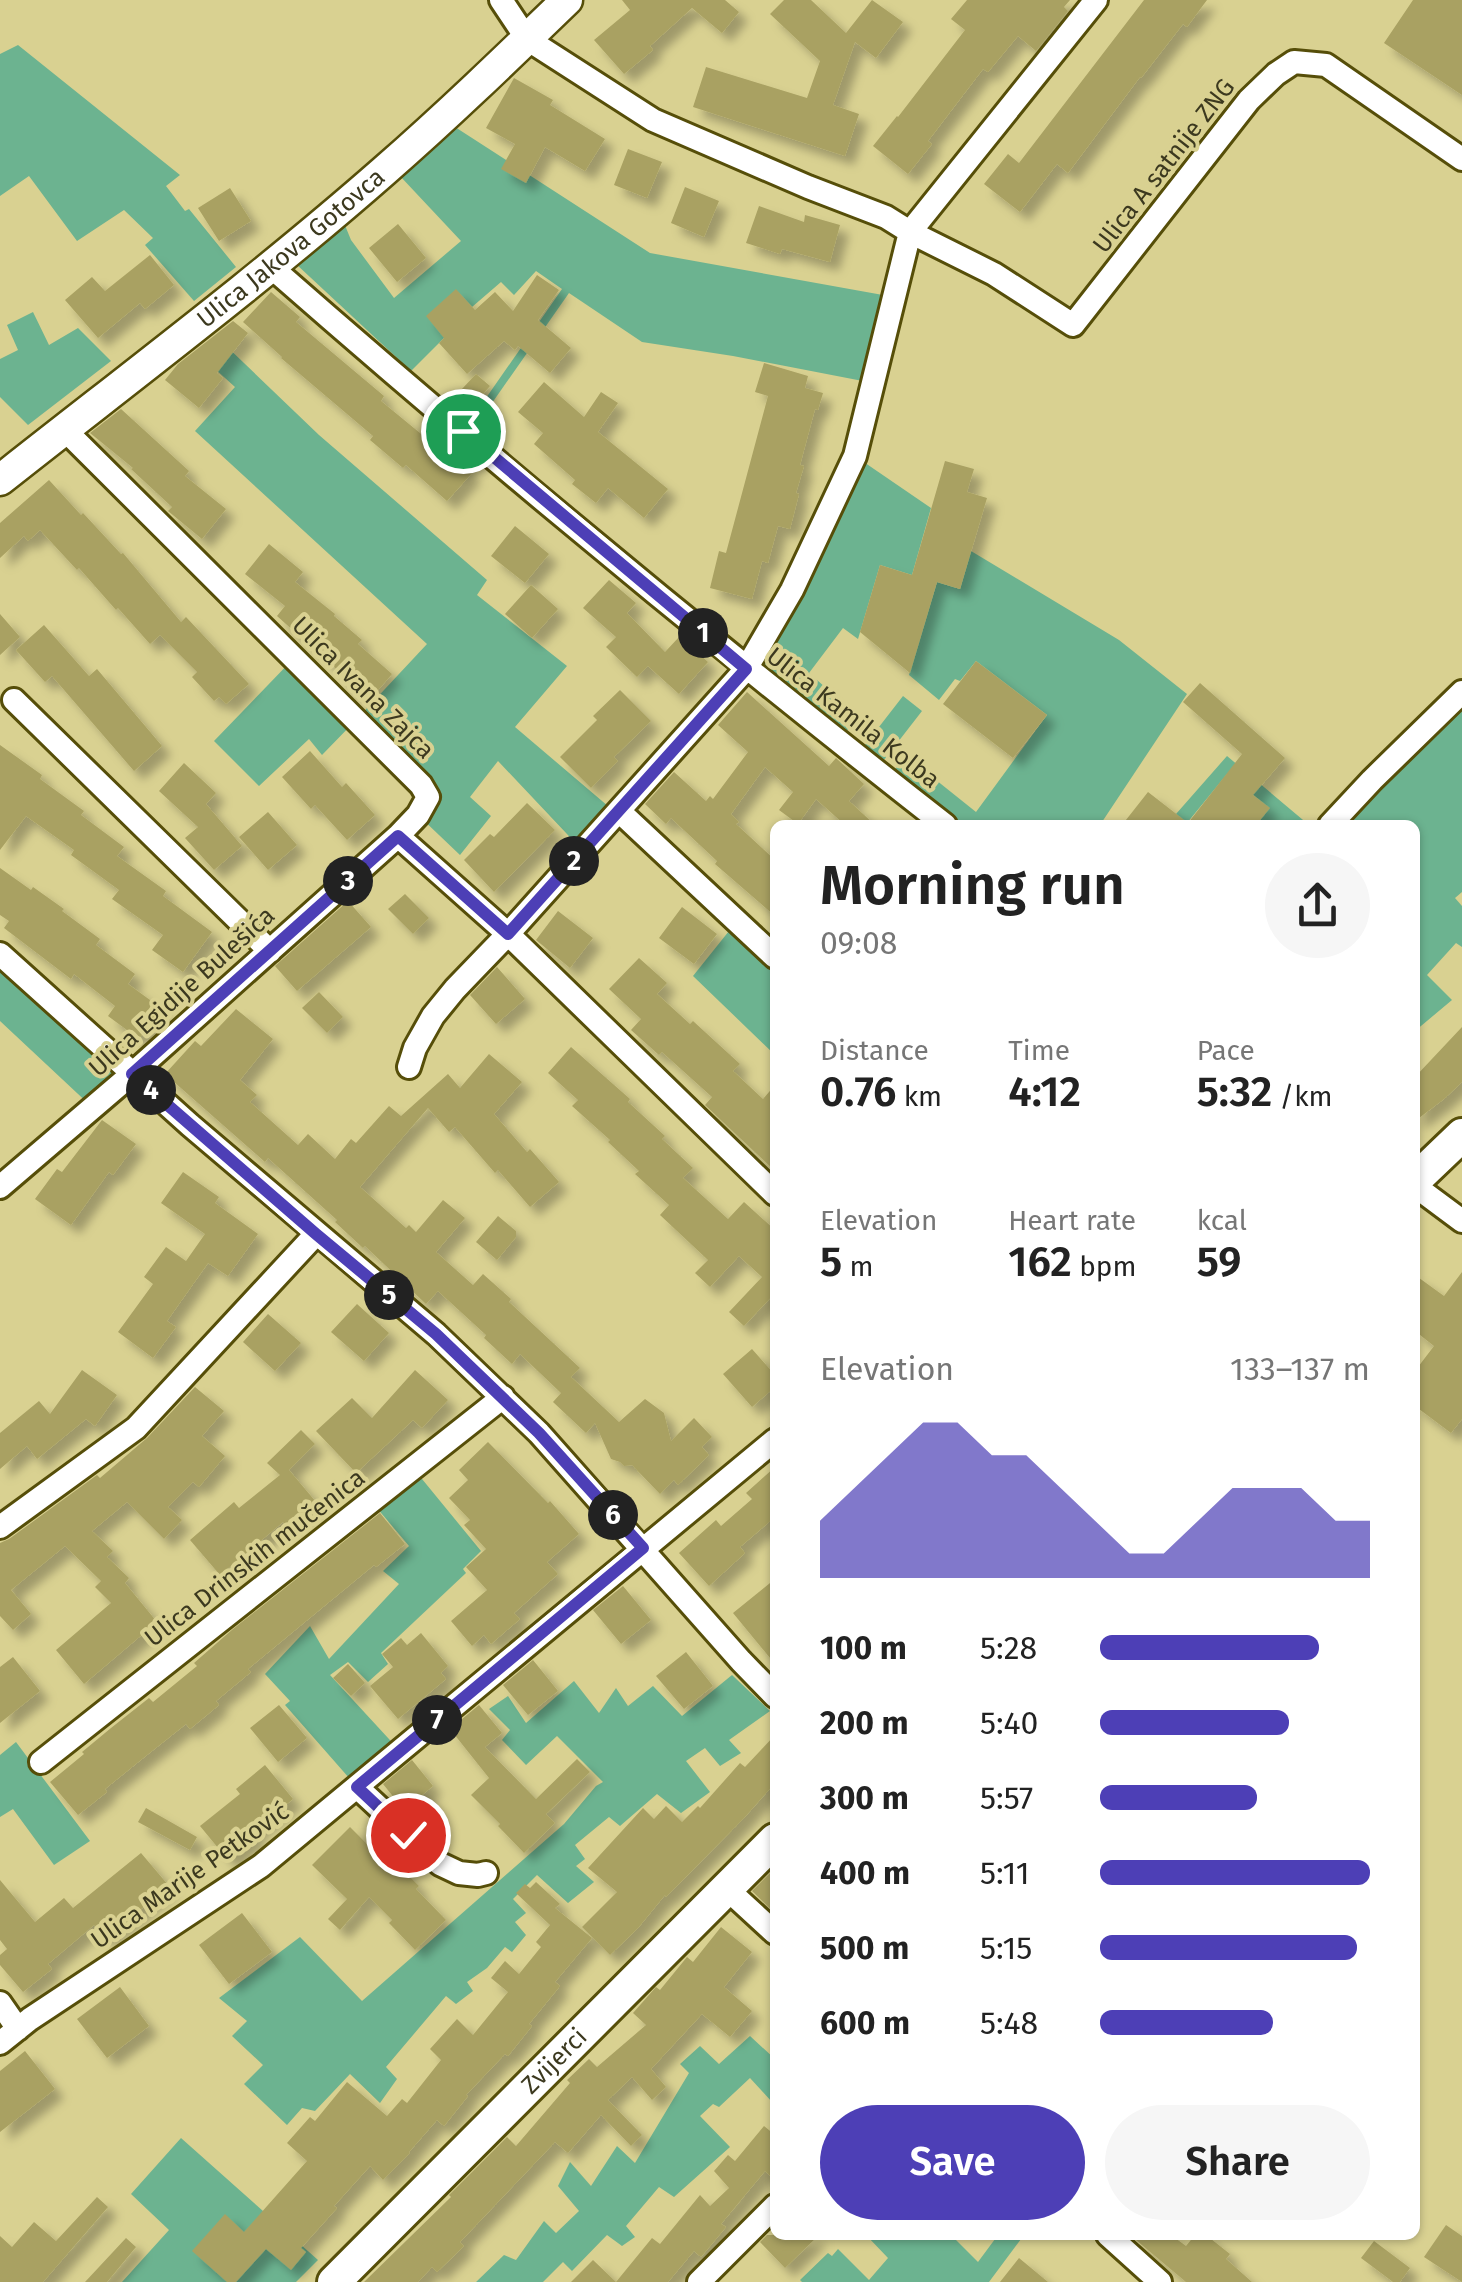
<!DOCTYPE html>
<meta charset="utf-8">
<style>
body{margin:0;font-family:"Fira Sans",sans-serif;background:#f6f6f6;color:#222;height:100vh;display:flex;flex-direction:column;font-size:38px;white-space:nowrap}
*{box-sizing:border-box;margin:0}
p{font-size:32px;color:#767676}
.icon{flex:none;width:55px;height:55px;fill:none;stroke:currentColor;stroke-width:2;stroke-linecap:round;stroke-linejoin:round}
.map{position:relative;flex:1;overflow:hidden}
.sheet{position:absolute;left:770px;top:820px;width:650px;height:1420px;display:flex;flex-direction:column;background:#fff;border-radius:15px;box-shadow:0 2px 8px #0004}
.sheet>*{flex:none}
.pin{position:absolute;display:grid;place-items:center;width:85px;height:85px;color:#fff;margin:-42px;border:5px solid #fff;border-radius:50%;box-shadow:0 2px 10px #0007}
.km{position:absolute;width:50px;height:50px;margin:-25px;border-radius:50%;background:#222;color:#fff;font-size:28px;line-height:50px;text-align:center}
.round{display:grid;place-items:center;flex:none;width:105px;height:105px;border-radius:52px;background:#f6f6f6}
.head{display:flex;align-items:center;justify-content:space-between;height:170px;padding:0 50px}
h1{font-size:55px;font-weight:600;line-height:75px}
.figures{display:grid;grid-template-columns:repeat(3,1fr);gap:15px;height:170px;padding:10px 50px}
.figures div{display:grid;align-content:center}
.figures b{font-size:42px;font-weight:600}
.figures small{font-size:28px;font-weight:400}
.figures p{font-size:28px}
.chart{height:280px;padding:20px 50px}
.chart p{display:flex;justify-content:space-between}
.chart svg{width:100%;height:180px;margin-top:10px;fill:#4d3fb6;opacity:.7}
.cta{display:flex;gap:20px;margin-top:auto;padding:20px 50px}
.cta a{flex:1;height:115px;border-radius:60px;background:#4d3fb6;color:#fff;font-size:40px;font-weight:600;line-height:115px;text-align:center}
.cta a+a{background:#f6f6f6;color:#222}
ul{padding:0 50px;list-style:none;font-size:32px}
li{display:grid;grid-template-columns:160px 120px 1fr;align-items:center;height:75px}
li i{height:25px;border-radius:12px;background:#4d3fb6}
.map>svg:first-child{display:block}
.green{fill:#6cb390}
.building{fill:#a9a162;filter:url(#shadow)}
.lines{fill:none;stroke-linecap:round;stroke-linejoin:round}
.minor-casing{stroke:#564e09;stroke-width:28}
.tertiary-casing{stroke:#564e09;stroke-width:35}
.secondary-casing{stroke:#564e09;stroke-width:38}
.minor{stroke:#fff;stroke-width:22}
.tertiary{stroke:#fff;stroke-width:30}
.secondary{stroke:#fff;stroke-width:32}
.route-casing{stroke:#fff;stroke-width:20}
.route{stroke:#4d3fb6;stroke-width:12}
.labels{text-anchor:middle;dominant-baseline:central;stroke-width:8;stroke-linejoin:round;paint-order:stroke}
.street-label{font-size:25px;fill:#3c391f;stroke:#d9d191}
</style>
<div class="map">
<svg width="1462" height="2282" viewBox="0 0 1462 2282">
<defs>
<filter id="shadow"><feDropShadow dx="9" dy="9" stdDeviation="5" flood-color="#0004"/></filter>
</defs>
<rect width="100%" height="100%" fill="#d9d191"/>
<path class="green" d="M18 45 180 175 166 186 185 211 189 209 236 267 194 301 145 245 153 238 124 210 77 241 29 176 0 196V54Z
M455 127 650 253 894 297 873 383 733 356 642 342 569 293 469 436 463 431 562 289 536 271 514 295 501 282 472 307 456 290 444 338 411 371 296 264 342 218 351 240 394 298 461 241 400 176Z
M33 312 49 345 78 328 111 361 28 425 0 397V359L18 350 7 325Z
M221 341 319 435 487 580 477 595 567 666 515 727 615 812 583 851 498 761 470 797 491 816 460 855 418 815 428 797 356 720 322 755 309 739 259 786 214 741 294 658 356 720 427 644 195 431 235 387 204 359Z
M855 456 931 508 912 575 880 565 858 639 843 628 809 673 858 716 845 733 754 655 803 594Z
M971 551 1119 640 1187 694 1100 825H945L887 779 906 756 976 812 1047 715 976 661 960 681 955 679 939 700 909 675 937 582 960 589Z
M1462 692V892L1455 898 1462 906V947L1456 943 1427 975 1452 1000 1415 1031V825H1330Z
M903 696 922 711 884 760 865 745Z
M1227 756 1309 825H1256L1269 808 1227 774 1187 823 1176 814Z
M737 921 775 957V1055L693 976Z
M0 955 121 1076 93 1108 0 1021Z
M413 1468 481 1551 463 1569 466 1573 381 1653 388 1664 368 1682 348 1662 330 1675 400 1751 357 1787 285 1705 290 1701 265 1674 310 1626 329 1659 399 1584 383 1571 409 1546 371 1501Z
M732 1675 770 1711 729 1740 741 1753 720 1766 705 1748 686 1761 710 1792 681 1813 657 1794 620 1826 609 1817 575 1845 585 1859 576 1866 594 1882 568 1903 537 1875 513 1899 526 1913 515 1922 526 1935 512 1952 505 1947 487 1968 467 1982 473 1991 456 2004 446 1996 386 2067 397 2079 380 2103 350 2074 315 2111 302 2108 287 2125 244 2084 263 2065 232 2036 247 2021 219 1998 300 1937 362 2001 564 1824 596 1786 603 1782 557 1736 526 1765 502 1740 510 1730 489 1709 508 1696 526 1723 574 1681 599 1713 616 1688 628 1706 653 1686 682 1716Z
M16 1742 90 1841 54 1865 13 1809 0 1817V1755Z
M750 2036 775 2059V2100L772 2102 750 2078 719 2107 713 2104 700 2116 730 2147 674 2197 659 2187 626 2226 635 2237 622 2246 607 2235 572 2271 563 2262 543 2282H476L504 2255 516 2260 544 2221 556 2233 579 2211 558 2186 570 2162 591 2186 617 2146 635 2163 689 2073 680 2064 700 2046 719 2064Z
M181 2138 318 2260 296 2282H122L169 2230 131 2194Z
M866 2235H951L978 2262 998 2235H1024L989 2282H802L800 2280 828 2253 832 2256 838 2249 869 2280 888 2258Z"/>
<path class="building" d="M622 0H725L739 12 722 33 692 8 650 46 653 50 624 74 594 40 630 10Z
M784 0H811L846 33 872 0 903 22 876 58 855 42 833 105 859 114 845 156 693 107 706 67 807 98 820 61 770 14Z
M967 0H1070L1064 7 1068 11 1036 51 1018 36 988 72 983 69 928 141 932 144 908 174 873 146 897 116 898 117 965 30 951 19Z
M1144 0H1207L1187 27 1183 24 1141 78 1140 77 1068 173 1057 164 1020 212 984 184 1008 154 1019 163Z
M1413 0H1462V95L1384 43Z
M514 78 553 100 550 105 605 139 585 171 545 147 526 183 501 169 515 144 486 128Z
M628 149 662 162 647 198 614 185Z
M685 187 719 201 704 237 671 223Z
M230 188 251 221 219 241 198 208Z
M759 206 804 222 805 215 840 225 830 262 782 249 780 254 746 243Z
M398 224 426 258 397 282 369 248Z
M150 255 174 285 145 309 140 303 98 338 65 300 92 277 105 291Z
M537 275 559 290 538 320 571 348 550 373 518 346 515 350 504 341 467 374 439 343 444 338 426 316 456 289 475 310 495 292 513 311Z
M271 292 300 317 296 322 384 396 381 401 437 447 440 444 472 473 447 501 406 465 403 468 370 440 373 436 281 358 282 357 243 322Z
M233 321 248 333 217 373 223 378 199 408 165 380 178 364Z
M764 363 808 376 805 388 823 393 818 410 815 409 800 465 804 466 796 493 799 494 790 529 778 526 768 563 762 561 752 599 710 588 719 551 726 553 768 396 755 392Z
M476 374 490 386 475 403 461 390Z
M544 382 584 417 601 392 618 403 598 432 668 489 644 518 608 488 596 503 572 484 575 480 534 444 543 433 518 412Z
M121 409 189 471 185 476 226 509 202 539 168 511 172 507 131 469 133 468 90 433Z
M945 461 974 469 967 492 987 498 960 589 937 582 910 673 860 632 880 565 912 575Z
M49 480 81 515 83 513 121 554 123 553 181 622 186 617 249 684 226 704 219 697 214 701 192 677 197 672 160 635 150 644 118 608 116 610 79 568 77 570 40 530 28 541 24 536 0 558V523Z
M515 526 549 554 525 583 491 556Z
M269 544 303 572 295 582 335 614 334 616 362 640 358 644 392 674 367 703 340 679 343 675 277 616 285 606 245 574Z
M609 580 636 603 627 613 665 652 680 636 708 662 679 694 648 666 637 677 606 647 616 637 583 608Z
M531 585 558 609 532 638 505 614Z
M0 614 20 637 0 655Z
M44 625 89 676 97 669 162 746 134 771 52 676 45 682 16 650Z
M976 661 1047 715 1013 758 943 704Z
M1200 683 1285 758 1253 795 1270 808 1256 825H1122L1148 792 1188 823 1242 754 1183 702Z
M620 690 651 721 614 757 618 761 591 788 560 757 597 720 593 716Z
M747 692 829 766 836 758 864 784 849 801 875 825H845L816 799 798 824 779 810 793 792 765 767 731 814 739 822 736 824 775 860V916L715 864 717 861 671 818 666 824 645 804 674 772 706 801 710 796 713 799 748 752 718 725Z
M0 745 42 775 40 779 84 811 81 815 124 847 117 856 166 891 163 896 212 932 183 972 152 950 163 935 112 899 119 890 71 855 74 850 26 816 0 850Z
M310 751 342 787 346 783 375 815 347 840 315 805 311 809 282 777Z
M184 763 216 793 206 804 242 846 214 870 185 838 198 827 159 791Z
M527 803 555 830 494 892 464 860 490 834 494 837Z
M268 812 297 845 268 870 239 837Z
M0 868 31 890 33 887 64 909 62 911 100 939 96 945 135 974 128 984 161 1008 139 1039 108 1016 115 1006 74 974 71 979 4 928 9 921 0 915Z
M405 894 429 918 413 934 388 909Z
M348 901 371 927 297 991 275 966Z
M682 907 717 934 694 964 659 938Z
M558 911 593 938 570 968 536 940Z
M639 958 667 983 657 994 690 1024 693 1021 740 1064 733 1071 763 1099 775 1085V1171L705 1105 712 1097 662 1052 659 1055 631 1030 641 1019 609 989Z
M497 967 525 999 496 1024 470 995Z
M319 992 343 1017 327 1033 302 1008Z
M236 1009 273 1039 240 1080 257 1095 250 1102 298 1145 308 1134 335 1159 351 1139 356 1143 389 1106 401 1116 448 1074 460 1088 489 1054 522 1082 494 1114 527 1152 530 1149 559 1182 530 1207 498 1170 495 1173 455 1127 449 1132 428 1108 360 1187 406 1228 409 1225 416 1232 443 1200 465 1218 436 1252 473 1285 483 1274 511 1299 509 1302 580 1368 571 1377 619 1422 645 1399 664 1413 671 1441 694 1418 712 1437 702 1447 709 1455 678 1485 674 1480 660 1494 632 1465 624 1466 620 1462 611 1459 595 1423 586 1433 553 1402 561 1393 520 1354 512 1364 484 1338 486 1335 438 1291 426 1304 365 1246 363 1248 335 1222 337 1220 268 1158 265 1162 165 1074 195 1041 201 1046Z
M1462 1027V1082L1444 1099 1415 1121V1077Z
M571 1047 630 1099 628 1102 665 1136 662 1139 693 1168 683 1178 728 1219 744 1202 775 1230V1293L744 1326 729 1312 762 1277 739 1256 710 1287 695 1273 708 1260 660 1215 669 1205 635 1174 639 1171 608 1142 610 1140 572 1106 578 1100 548 1073Z
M102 1120 136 1144 113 1175 109 1172 71 1225 35 1199 57 1169 62 1172Z
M183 1172 219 1197 215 1203 258 1234 228 1276 208 1263 167 1321 176 1327 153 1358 118 1332 153 1284 144 1277 166 1247 186 1261 205 1234 161 1203Z
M498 1216 516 1231V1237L497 1260 476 1242Z
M1462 1272V1419L1451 1433 1415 1406V1371L1434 1346 1415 1331V1275L1444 1296Z
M357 1304 389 1333 364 1361 331 1332Z
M268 1314 301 1343 275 1371 243 1342Z
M752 1349 775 1375V1387L752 1407 723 1374Z
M82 1370 117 1395 95 1426 86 1419 37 1459 27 1446 0 1469V1433L39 1401 50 1414Z
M415 1370 448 1400 422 1428 413 1420 356 1473 316 1431 352 1398 372 1418Z
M195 1387 224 1411 202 1436 225 1456 199 1487 193 1482 168 1507 182 1520 164 1539 127 1502 92 1531 113 1551 107 1557 129 1578 125 1583 157 1622 84 1684 56 1650 111 1603 95 1587 101 1581 65 1546 11 1590 31 1614 13 1630 0 1616V1543L9 1539 97 1475 100 1478 147 1438Z
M301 1430 315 1444 289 1470 316 1502 286 1526 283 1522 220 1575 190 1540 234 1502 239 1508 280 1475 267 1463Z
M488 1442 548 1503 550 1501 579 1534 547 1562 558 1574 514 1613 520 1619 491 1644 484 1635 472 1646 451 1621 487 1590 466 1567 486 1549 464 1525 470 1520 449 1498 468 1480 459 1470Z
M775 1467V1517L740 1547 745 1553 709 1586 679 1553 716 1520 721 1526 752 1499 746 1493Z
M380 1513 405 1544 376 1567 374 1565 248 1669 251 1672 216 1701 219 1705 190 1729 186 1724 147 1755 105 1789 107 1792 78 1815 50 1782 84 1754 82 1752 111 1728 149 1698 153 1702 197 1666 194 1663 233 1629Z
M775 1579V1664L733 1613Z
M623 1586 651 1620 621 1644 593 1610Z
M421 1633 448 1666 441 1673 446 1679 398 1719 370 1686 393 1667 382 1654 401 1638 407 1645Z
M686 1652 713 1686 684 1709 656 1676Z
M13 1657 40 1691 0 1723V1667Z
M533 1660 558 1691 528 1715 503 1685Z
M348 1664 365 1683 351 1696 333 1678Z
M279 1705 307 1738 278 1762 250 1728Z
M479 1705 502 1733 485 1747 536 1799 577 1759 590 1772 546 1814 555 1823 524 1853 498 1826 500 1824 471 1795 489 1778 450 1729Z
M775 1735V1783L744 1818 666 1897 665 1895 638 1928 610 1955 582 1927 617 1892 588 1868 643 1808 654 1819 666 1806 682 1822 698 1806 700 1808 740 1763 745 1767Z
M412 1760 433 1786 404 1810 383 1784Z
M265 1765 293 1799 253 1832 257 1836 228 1860 200 1826 240 1794 236 1789Z
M146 1808 197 1837 190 1850 138 1822Z
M350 1827 387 1864 392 1859 419 1886 416 1889 446 1920 415 1950 389 1923 392 1920 369 1897 340 1930 328 1919 347 1899 312 1865Z
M141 1853 169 1886 105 1939 94 1925 48 1964 52 1969 23 1992 0 1965V1955L7 1949 0 1940V1880L35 1922 64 1898 73 1908Z
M775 1868V1913L752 1891Z
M536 1882 560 1904 555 1908 592 1938 555 1982 560 1986 529 2024 532 2026 508 2056 505 2054 466 2095 468 2096 444 2126 437 2120 409 2152 410 2153 383 2180 370 2166 334 2206 337 2208 301 2248 306 2252 291 2270 266 2249 236 2282H227L192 2251 225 2214 244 2232 307 2161 287 2143 310 2117 315 2121 347 2082 387 2116 402 2099 407 2103 441 2060 430 2049 457 2019 473 2035 508 1992 491 1978 505 1961 519 1974 541 1947 536 1942 550 1925 516 1893 525 1884 530 1888Z
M242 1913 272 1952 229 1984 199 1945Z
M721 1927 752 1952 724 1987 752 2011 730 2037 702 2014 651 2069 666 2087 652 2100 632 2077 608 2100 642 2135 631 2146 601 2115 568 2153 555 2142 460 2242 464 2246 437 2272 432 2267 418 2282H364L451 2197 449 2195 507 2137 516 2146 570 2083 567 2080 589 2059 597 2067 646 2025 633 2013 656 1987 660 1990 687 1957 693 1962Z
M120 1987 149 2026 107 2058 77 2019Z
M25 2051 55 2089 0 2132V2071Z
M764 2126 775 2135V2180L765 2171 721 2224 726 2227 701 2257 694 2251 668 2282H616L652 2238 660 2244 700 2195 710 2206 729 2188 714 2171 728 2155 735 2161Z
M97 2197 108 2207 43 2282H0V2236L12 2247 34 2222 56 2241Z
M1446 2225 1462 2236V2282L1424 2257Z
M767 2235H819L785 2268 760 2242Z
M1130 2235H1171L1186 2246 1195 2235H1206L1230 2254 1226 2259 1252 2282H1186Z
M126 2238 136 2247 107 2282H85Z
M1374 2241 1410 2268 1400 2282H1393L1361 2258Z
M1019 2258 1048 2282H1000Z
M593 2260 616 2282H571Z"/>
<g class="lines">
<g class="minor-casing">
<path id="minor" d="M501 0 527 39 653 120 808 187 886 217 910 232 1096 0
M270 266C490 459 715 645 945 825
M64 429 421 785 428 797 418 815 398 836 508 934 775 1194
M14 700 270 951
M619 811 775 957
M1330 825 1372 780 1462 692
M0 954 190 1125 436 1334 539 1433 741 1661 775 1696
M409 1067 415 1048 433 1016 455 989 508 934 746 669 792 590 855 456 910 232 994 274 1073 325 1249 100 1276 74 1294 62 1326 65 1462 159
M1415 1186 1462 1221
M0 1187 132 1074 398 836
M0 1527 136 1428 316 1234
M41 1762 503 1397
M357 1787 440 1864 459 1873 478 1875 486 1873
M726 1888 775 1933
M0 2003 18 2029
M0 2043 30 2019 261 1866 775 1440
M1108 2235 1160 2282
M699 2282 775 2206"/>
</g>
<g class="tertiary-casing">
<g id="tertiary">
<path id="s1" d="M0 480C129 378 261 279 384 171 447 116 507 58 567 0"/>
</g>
</g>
<g class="secondary-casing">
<g id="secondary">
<path d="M1415 1180 1462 1135"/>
<path id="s2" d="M334 2282 775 1840"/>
</g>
</g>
<use href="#minor" class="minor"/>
<use href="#tertiary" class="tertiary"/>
<use href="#secondary" class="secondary"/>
</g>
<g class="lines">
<g class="route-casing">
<path id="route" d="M408 1835 357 1787 643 1548 539 1433 436 1334 316 1234 132 1074 398 836 508 934 746 669 463 431"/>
</g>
<use href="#route" class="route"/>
</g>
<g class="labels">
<g class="street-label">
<text transform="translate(1164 166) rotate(-52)">Ulica A satnije ZNG</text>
<text stroke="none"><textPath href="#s1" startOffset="372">Ulica Jakova Gotovca</textPath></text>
<text transform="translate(363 688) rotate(45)">Ulica Ivana Zajca</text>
<text transform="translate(853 718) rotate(38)">Ulica Kamila Kolba</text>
<text transform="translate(182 992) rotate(-42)">Ulica Egidije Bulešića</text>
<text transform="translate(255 1558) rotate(-38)">Ulica Drinskih mučenica</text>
<text transform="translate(190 1876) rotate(-35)">Ulica Marije Petković</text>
<text stroke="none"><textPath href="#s2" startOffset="312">Zvijerci</textPath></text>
</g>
</g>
</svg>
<div class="pin" style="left:463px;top:431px;background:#1e9e55"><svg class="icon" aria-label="arrive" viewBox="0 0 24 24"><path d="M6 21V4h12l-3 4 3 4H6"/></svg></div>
<div class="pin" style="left:408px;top:1835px;background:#d93025"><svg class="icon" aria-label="check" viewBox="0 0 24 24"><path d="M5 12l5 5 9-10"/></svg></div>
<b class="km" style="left:703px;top:633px">1</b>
<b class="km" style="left:574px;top:861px">2</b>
<b class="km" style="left:348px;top:881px">3</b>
<b class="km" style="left:151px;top:1090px">4</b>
<b class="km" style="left:389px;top:1295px">5</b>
<b class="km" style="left:613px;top:1515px">6</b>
<b class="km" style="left:437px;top:1720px">7</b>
<section class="sheet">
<div class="head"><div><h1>Morning run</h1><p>09:08</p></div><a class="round"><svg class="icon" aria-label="share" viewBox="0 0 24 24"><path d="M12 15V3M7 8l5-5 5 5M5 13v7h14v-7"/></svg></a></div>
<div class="figures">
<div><p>Distance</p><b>0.76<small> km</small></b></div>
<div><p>Time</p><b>4:12</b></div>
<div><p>Pace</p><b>5:32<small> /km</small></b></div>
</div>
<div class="figures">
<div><p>Elevation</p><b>5<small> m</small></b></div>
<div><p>Heart rate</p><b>162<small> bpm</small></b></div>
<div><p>kcal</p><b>59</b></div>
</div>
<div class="chart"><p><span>Elevation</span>133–137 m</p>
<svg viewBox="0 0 160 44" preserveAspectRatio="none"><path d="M0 44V30L10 22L20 14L30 6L40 6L50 14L60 14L70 22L80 30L90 38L100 38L110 30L120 22L130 22L140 22L150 30L160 30V44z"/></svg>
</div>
<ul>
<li><b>100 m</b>5:28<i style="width:81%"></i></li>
<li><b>200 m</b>5:40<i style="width:70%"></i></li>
<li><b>300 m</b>5:57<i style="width:58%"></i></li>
<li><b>400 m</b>5:11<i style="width:100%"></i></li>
<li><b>500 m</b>5:15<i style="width:95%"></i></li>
<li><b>600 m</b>5:48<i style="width:64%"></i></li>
</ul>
<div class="cta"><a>Save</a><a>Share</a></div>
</section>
</div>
